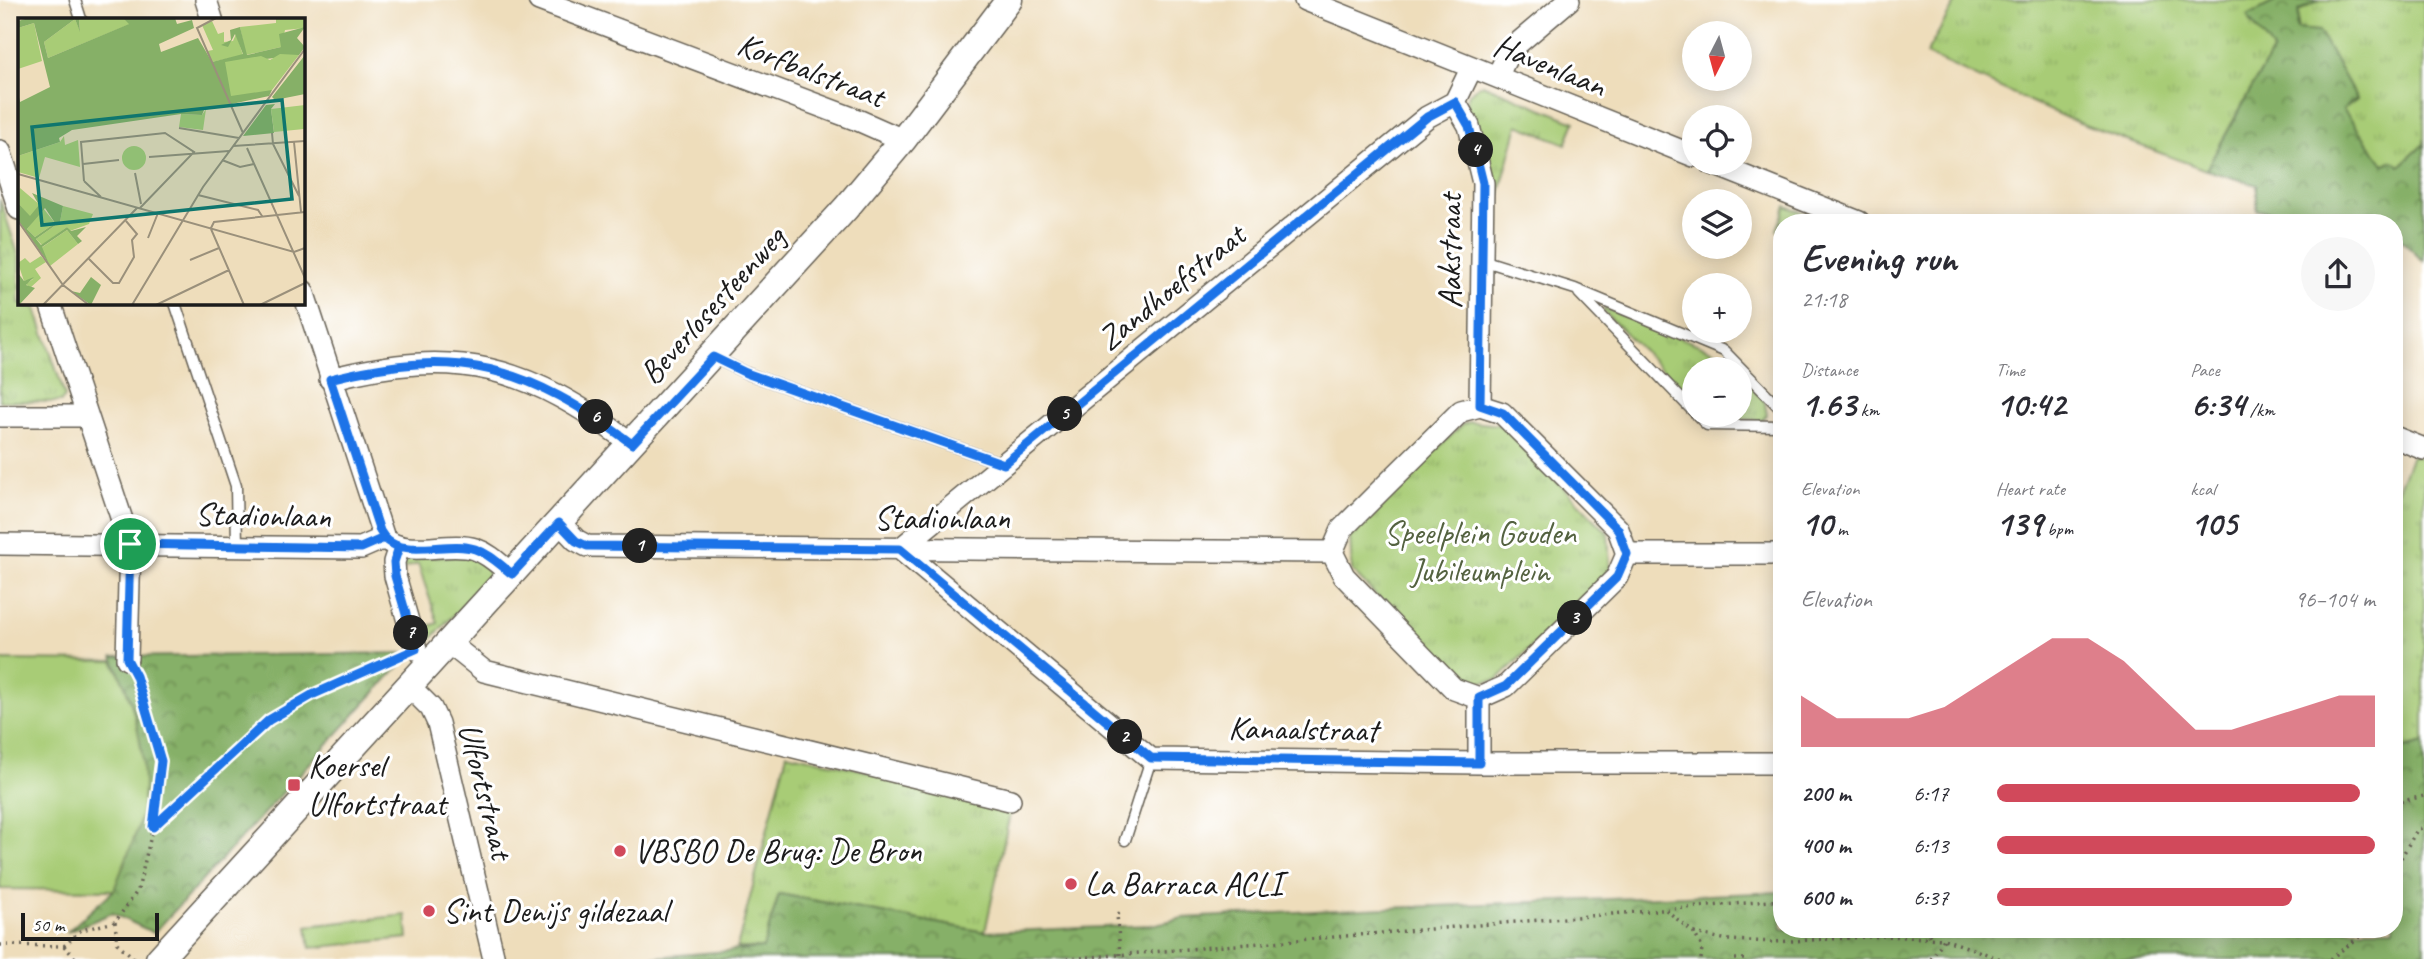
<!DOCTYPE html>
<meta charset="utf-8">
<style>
body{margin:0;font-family:Caveat,sans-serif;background:#f7f7f7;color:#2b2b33;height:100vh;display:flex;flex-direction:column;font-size:26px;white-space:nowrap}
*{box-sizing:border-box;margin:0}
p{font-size:23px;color:#7c7c81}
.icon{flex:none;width:38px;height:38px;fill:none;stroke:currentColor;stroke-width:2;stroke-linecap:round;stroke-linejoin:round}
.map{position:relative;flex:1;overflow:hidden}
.panel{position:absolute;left:1773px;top:214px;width:630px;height:724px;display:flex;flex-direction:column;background:#fff;border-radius:28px;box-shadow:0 4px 18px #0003}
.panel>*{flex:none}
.needle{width:46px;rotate:186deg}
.controls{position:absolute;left:1682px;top:21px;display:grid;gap:14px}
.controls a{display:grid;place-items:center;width:70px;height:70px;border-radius:50%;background:#fff;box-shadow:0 4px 18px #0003;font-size:35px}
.scale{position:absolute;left:21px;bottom:18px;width:138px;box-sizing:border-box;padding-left:7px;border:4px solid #1c1c1c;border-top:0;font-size:19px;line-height:24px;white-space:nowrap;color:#1c1c1c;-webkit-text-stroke:5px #fff;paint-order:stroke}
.pin{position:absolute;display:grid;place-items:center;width:60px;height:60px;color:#fff;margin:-30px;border:4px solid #fff;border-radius:50%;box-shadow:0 2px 7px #0007}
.km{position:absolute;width:35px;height:35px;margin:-18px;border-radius:50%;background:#222;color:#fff;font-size:19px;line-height:35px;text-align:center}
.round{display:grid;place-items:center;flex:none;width:74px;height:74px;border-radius:37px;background:#f7f7f7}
.overview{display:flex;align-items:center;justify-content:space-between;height:119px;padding:0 28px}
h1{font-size:38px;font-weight:700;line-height:52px}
.stats{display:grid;grid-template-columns:repeat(3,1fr);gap:10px;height:119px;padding:7px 28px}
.stats div{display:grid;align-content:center}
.stats b{font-size:35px;font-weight:700}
.stats small{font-size:19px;font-weight:400}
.stats p{font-size:19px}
.chart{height:196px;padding:14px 28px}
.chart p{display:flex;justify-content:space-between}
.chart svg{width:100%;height:126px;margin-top:7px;fill:#d1495b;opacity:.7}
ul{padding:0 28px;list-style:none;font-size:23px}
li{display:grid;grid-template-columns:112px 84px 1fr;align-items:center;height:52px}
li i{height:18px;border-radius:9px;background:#d1495b}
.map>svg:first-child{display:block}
.grass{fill:url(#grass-tufts);stroke:#627449;stroke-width:2}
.forest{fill:url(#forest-crowns);stroke:#516642;stroke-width:2}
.pitch{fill:#a8cc76;stroke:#627449;stroke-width:2}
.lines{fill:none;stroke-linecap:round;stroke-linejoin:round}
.service-casing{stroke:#666054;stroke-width:13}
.minor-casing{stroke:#666054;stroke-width:24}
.tertiary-casing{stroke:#666054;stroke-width:29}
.path{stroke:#666054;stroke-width:3.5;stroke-dasharray:2 5;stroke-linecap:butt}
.service{stroke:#fff;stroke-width:10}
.minor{stroke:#fff;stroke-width:21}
.tertiary{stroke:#fff;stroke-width:26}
.route-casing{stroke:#fff;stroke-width:14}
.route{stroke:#1a73e8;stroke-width:9}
.poi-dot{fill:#d1495b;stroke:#fff;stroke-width:2.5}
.labels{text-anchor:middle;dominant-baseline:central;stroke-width:6;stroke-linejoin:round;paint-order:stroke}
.street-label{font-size:33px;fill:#1c1c1c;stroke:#fff}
.park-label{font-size:33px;fill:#546240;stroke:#fff}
.poi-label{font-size:33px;fill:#1c1c1c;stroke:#fff;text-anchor:start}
.inset-road{fill:none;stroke:#9a907b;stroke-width:2}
.view{fill:#0f766e;fill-opacity:0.15;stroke:#0f766e;stroke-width:3.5}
.inset-edge{fill:none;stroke:#1c1c1c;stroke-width:3.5}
</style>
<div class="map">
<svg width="2424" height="959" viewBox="0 0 2424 959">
<defs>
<pattern id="grass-tufts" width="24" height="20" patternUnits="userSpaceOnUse" patternTransform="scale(1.75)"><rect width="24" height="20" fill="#a8cc76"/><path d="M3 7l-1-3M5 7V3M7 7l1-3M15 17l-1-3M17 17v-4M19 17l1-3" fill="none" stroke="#90af66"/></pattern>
<pattern id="forest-crowns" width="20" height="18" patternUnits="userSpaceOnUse" patternTransform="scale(1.75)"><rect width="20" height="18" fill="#86b067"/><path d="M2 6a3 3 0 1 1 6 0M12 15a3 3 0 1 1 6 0" fill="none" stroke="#6d8e54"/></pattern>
</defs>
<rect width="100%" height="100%" fill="#fff"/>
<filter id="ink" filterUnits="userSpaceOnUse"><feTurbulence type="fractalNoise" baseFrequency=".0143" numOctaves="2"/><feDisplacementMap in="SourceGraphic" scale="14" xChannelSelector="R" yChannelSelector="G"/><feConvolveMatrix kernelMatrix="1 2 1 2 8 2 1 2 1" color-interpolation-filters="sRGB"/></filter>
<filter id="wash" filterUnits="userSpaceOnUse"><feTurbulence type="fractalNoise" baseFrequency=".00686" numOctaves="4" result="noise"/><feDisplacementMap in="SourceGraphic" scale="28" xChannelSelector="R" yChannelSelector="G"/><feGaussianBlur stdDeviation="1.57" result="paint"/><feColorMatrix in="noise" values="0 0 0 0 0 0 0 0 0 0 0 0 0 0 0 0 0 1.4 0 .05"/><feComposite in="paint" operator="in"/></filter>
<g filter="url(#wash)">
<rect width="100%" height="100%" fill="#edb"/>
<path class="grass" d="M1957 0H2278L2248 16 2273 50 2206 170 2069 119 1926 54Z
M2320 0H2424V144L2400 166 2384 165 2343 109 2357 99 2297 29 2299 11Z
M1482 84 1575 122 1566 144 1518 125 1499 195 1490 249 1489 162 1466 103 1469 94Z
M0 199 19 257V303H34L65 396 61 402 0 401Z
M1786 206 1820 219 1822 222H1782L1781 232 1777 230Z
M1604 308 1717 352 1734 369H1694V401L1603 311Z
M1740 374 1764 398 1767 415 1762 420 1711 417 1708 415H1740Z
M1470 422 1502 425 1608 533 1610 571 1497 680 1463 684 1352 571 1350 537 1352 531 1463 424Z
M2412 455 2424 459V743L2394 751V499Z
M470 556 486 566 490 578 425 645 420 629 438 623 418 564 401 569 404 557Z
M787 753 1012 804 985 932 779 894 763 948H737Z"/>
<path class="forest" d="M2278 0H2320L2299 11 2297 29 2319 31 2357 99 2343 109 2384 164 2393 161 2400 166 2424 144V262L2401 240 2394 256V222H2360V220L2257 210V185L2206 170 2273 50 2247 16Z
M411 653 154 933 112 913 67 932 114 890 142 780 136 716 113 657Z
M2424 743V959H632L763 948 779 894 985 932 1151 925 1183 918 1315 911 1781 892 1782 929H2394V751Z"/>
<path class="pitch" d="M0 660 113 661C137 704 152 775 139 824 132 846 122 868 114 890L0 889Z
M406 915 408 938 310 948 307 926Z"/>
</g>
<g filter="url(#ink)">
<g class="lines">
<g class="service-casing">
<path id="service" d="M75 0 81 19
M1482 260 1575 289 1724 351 1781 409 1782 414
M1579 293 1694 412
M175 303 236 486 237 546
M713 357 746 373 1004 464
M1697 415 1707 425 1782 426
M1125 840 1151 759"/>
</g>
<g class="minor-casing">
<path id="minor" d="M206 0 212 19
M539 0 860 121 903 140
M1305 0 1694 156
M1472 67 1455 102 1427 117 900 549 1151 759 1479 763H1782
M1497 77 1510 50 1569 0
M1455 102 1469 126 1483 183 1480 406
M0 151 19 209
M1711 163 1859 222
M303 291 384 538C406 559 448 540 475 549 490 554 500 565 511 574
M50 303 130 544 127 659
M330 379C458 346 527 365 632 444
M1480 406 1502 413 1618 529 1627 554 1617 577 1506 686 1479 698 1454 689 1344 576 1332 552 1342 529 1387 484 1461 411Z
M0 416H87
M2394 437 2424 449
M560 523 576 540 587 546 1332 552
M0 544 361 548 384 538
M399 547 394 562 395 576 416 649
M1627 554H1782
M449 643 484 671 1010 800
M410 687 431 708 438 723 494 959
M1479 698V763"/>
</g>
<g class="tertiary-casing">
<path id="tertiary" d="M159 959 846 208 903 140 1009 0"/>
</g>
<path class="path" d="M2394 803 2424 796
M153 827 269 720 312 695 399 658
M2394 870 2417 830 2424 827
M1666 910 1694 933
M115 922 117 943 135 959
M1924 929 1932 938
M0 945 64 946
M64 946 81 930 115 922 138 890 153 827 161 761 135 674
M64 946 76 959
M1120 955 1117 914 1120 913
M1067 959 1782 900
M1701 959 1702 947 1694 933 1728 940 1774 942 1886 936 1944 939 2001 959
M1735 959H1747
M1931 959 1944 939
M2330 959 2370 929"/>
<use href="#service" class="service"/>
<use href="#minor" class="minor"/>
<use href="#tertiary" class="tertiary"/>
</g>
</g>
<g class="lines" filter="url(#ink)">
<g class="route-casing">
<path id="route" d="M130 544 361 548 384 538C407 559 448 540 475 549 490 554 500 565 512 574L559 523 576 541 587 546 900 549 1151 758 1479 763V698L1506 686 1617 577 1627 554 1618 529 1503 413 1480 405 1483 183 1469 126 1455 102 1427 117 1004 464 746 373 713 357 632 444C527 365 458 346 330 379L380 531C385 540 390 543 399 547L394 562 395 576 416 649 312 695 269 720 153 827 161 761 136 676 127 659 130 544"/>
</g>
<use href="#route" class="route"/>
</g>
<g class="poi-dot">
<rect x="287" y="778" width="14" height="14" rx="3.5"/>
<circle cx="620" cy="851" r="7"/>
<circle cx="1071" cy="884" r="7"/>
<circle cx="429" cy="911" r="7"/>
</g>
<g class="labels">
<g class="street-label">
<text transform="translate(1550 65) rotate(22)">Havenlaan</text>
<text transform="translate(811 70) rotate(21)">Korfbalstraat</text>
<text transform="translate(1450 251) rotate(-90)">Aakstraat</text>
<text transform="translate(1171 287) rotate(-39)">Zandhoefstraat</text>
<text transform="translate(712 305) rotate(-48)">Beverlosesteenweg</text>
<text transform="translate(263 515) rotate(1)">Stadionlaan</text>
<text x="942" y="518">Stadionlaan</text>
<text transform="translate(1303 729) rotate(1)">Kanaalstraat</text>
<text transform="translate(486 791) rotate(76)">Ulfortstraat</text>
</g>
<g class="park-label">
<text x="1480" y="533">Speelplein Gouden<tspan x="1480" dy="38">Jubileumplein</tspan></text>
</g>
<g class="poi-label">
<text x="308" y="766">Koersel<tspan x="308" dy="38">Ulfortstraat</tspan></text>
<text x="634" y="851">VBSBO De Brug: De Bron</text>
<text x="1085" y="884">La Barraca ACLI</text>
<text x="443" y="911">Sint Denijs gildezaal</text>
</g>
</g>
<g transform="translate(18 18)">
<rect width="287" height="287" fill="#edb"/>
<path d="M61 0H105L112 6 30 40 26 24 57 1 62 13ZM258 0 286 1 287 10 267 12 263 29 228 37 222 9 258 5ZM194 3 200 16 206 14V24L215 23 218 16 225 37 194 44 189 33 195 32 184 7ZM16 5 24 43 0 51V10ZM188 91 185 112 161 109 163 96 184 97ZM46 118 47 127 60 122 62 149 27 139 21 160 0 154V138L42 124ZM104 140a12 12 0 1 1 24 0a12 12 0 1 1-24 0ZM2 170 22 187 12 199 0 185ZM45 188 75 196 71 206 52 213 49 209 24 227 18 221 42 204ZM25 190 37 205 17 219 9 211ZM49 212 60 226 32 248 23 230ZM23 238 28 244 17 251 23 260 12 270 8 266 15 261 6 263 0 245 7 240 12 245Z" fill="#a8cc76"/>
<path d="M11 0H61L62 14 57 1 26 24 30 40 111 6 105 0H157L159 6 174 2 176 10 141 26 143 34 180 20 194 44 225 36 217 16 210 29 203 27 213 22 212 12 222 9 229 37 263 29 261 16 287 9 279 20 287 29 281 37 248 41 254 72 251 78 186 92 184 97 163 96 54 112 41 120 42 124 0 138V74L2 84 32 69 16 5 0 10V3ZM287 37V76L257 82 254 79ZM257 86 253 91 256 115 225 118 248 87ZM14 175 45 188 42 204 18 221 23 227 49 209 53 213 68 209 59 218 64 223 60 226 49 212 24 229 31 246 0 202V185L12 198 21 187ZM27 190 37 205 17 219 9 211ZM0 255 6 263 16 259 8 267 17 270 1 287ZM73 259 83 267 73 287 53 273 62 275Z" fill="#86b067" fill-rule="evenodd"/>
<path d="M262 36 281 37 254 72 213 78 207 44 243 38 252 42Z" fill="#a8cc76"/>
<path d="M287 87V117L286 111 256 114 253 91Z" fill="#a8cc76"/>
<path class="inset-road" d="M198 0 179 10 225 115M161 110 221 120M254 115 255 126 281 178M276 124 283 194M215 128 287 123M229 130 287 260M131 139 211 133M204 142 222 149 236 146M65 146 101 142M117 155 123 186M0 156 276 234 287 230M66 163 63 124 147 115 176 134 122 190M66 163 83 179M180 177 240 192 244 198M0 203 45 267 71 287M193 210 196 204 287 194M193 211 226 287M130 220 140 195M71 241 95 265H101L116 239 114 222 119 216 108 203M172 242 201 230M25 287 119 190M114 287 185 169 287 31M138 287 211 252M242 287 287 265"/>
<path class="view" d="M264 82 274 181 24 207 14 109Z"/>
<rect width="287" height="287" class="inset-edge"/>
</g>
</svg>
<div class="controls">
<a><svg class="needle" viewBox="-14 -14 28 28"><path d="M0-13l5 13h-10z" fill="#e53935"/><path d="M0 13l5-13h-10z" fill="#7c7c81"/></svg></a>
<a><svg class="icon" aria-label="locate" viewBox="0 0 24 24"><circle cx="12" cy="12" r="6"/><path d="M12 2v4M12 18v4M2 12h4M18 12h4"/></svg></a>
<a><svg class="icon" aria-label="layers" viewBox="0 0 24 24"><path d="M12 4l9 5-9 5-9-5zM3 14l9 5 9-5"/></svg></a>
<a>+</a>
<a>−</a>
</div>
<div class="scale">50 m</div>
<div class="pin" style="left:130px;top:544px;background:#1e9e55"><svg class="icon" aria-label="arrive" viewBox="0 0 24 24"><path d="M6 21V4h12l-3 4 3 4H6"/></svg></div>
<b class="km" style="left:640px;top:546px">1</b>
<b class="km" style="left:1125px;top:737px">2</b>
<b class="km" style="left:1575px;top:618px">3</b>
<b class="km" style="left:1476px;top:150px">4</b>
<b class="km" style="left:1065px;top:414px">5</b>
<b class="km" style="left:596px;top:417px">6</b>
<b class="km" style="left:411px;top:633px">7</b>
<section class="panel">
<div class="overview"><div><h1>Evening run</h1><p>21:18</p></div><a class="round"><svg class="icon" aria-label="share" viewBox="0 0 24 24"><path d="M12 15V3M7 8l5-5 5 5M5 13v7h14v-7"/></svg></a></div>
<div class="stats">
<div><p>Distance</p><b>1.63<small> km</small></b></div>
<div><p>Time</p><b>10:42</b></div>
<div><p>Pace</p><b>6:34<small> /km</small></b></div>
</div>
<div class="stats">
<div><p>Elevation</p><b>10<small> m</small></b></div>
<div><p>Heart rate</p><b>139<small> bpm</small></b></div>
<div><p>kcal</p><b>105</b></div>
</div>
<div class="chart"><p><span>Elevation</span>96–104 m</p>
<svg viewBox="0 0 160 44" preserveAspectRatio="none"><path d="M0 44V26L10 34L20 34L30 34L40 30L50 22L60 14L70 6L80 6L90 14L100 26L110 38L120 38L130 34L140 30L150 26L160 26V44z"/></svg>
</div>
<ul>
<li><b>200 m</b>6:17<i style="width:96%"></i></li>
<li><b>400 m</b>6:13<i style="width:100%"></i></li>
<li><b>600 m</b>6:37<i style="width:78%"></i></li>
</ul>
</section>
</div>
